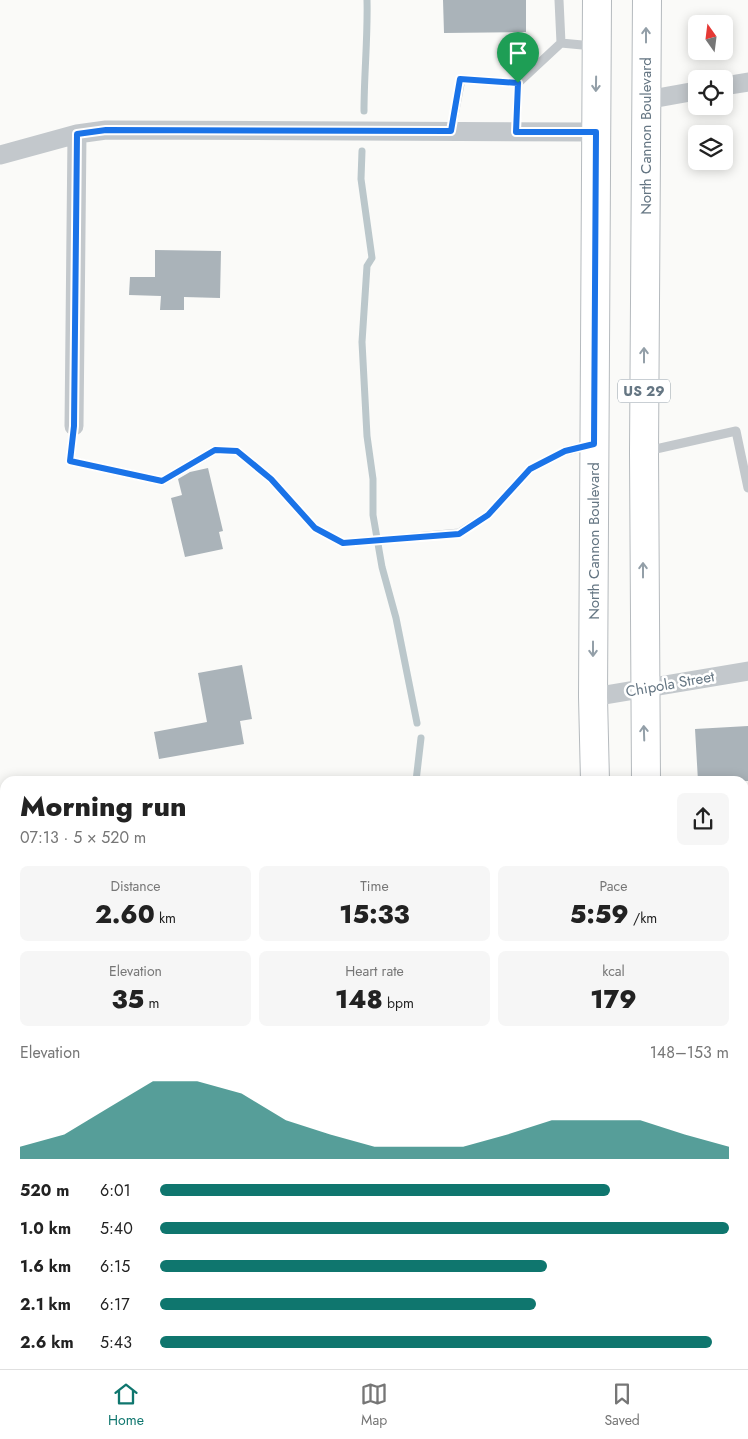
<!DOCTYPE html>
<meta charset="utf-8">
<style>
body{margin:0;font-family:Jost,sans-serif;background:#f6f6f6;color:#222;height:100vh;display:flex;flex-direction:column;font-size:19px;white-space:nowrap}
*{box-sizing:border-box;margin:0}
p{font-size:16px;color:#767676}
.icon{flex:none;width:28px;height:28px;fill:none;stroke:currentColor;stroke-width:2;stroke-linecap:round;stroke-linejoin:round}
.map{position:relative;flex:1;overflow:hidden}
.drawer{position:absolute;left:0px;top:776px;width:749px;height:594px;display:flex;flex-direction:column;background:#fff;border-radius:15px 15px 0 0;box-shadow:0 2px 12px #0003}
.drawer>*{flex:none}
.needle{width:32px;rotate:346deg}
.controls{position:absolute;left:688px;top:15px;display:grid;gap:10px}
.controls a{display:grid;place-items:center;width:45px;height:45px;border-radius:8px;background:#fff;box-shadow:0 2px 12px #0003;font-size:25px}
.pin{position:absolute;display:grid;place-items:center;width:42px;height:42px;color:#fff;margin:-51px -21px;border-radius:50% 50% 50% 0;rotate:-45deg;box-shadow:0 0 5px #0007}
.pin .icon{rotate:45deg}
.round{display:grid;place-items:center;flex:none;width:52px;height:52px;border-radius:8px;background:#f6f6f6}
.head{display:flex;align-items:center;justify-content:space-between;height:85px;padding:0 20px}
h1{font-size:28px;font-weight:800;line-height:38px}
.stats{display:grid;grid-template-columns:repeat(3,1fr);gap:8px;height:85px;padding:5px 20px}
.stats div{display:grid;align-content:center;border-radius:8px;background:#f6f6f6;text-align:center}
.stats b{font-size:25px;font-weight:800}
.stats small{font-size:14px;font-weight:400}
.stats p{font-size:14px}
.chart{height:140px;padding:10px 20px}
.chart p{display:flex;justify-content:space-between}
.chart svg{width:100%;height:90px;margin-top:5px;fill:#0f766e;opacity:.7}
ul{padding:0 20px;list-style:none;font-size:16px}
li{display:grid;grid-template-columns:80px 60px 1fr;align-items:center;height:38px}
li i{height:12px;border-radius:6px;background:#0f766e}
.menu{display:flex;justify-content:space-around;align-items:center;height:70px;border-top:1px solid #e0e0e0;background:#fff;font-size:14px;color:#767676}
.menu a{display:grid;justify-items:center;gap:2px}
.menu .selected{color:#0f766e}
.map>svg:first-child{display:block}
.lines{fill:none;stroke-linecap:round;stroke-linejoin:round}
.stream{stroke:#bbc7cb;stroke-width:7}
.building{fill:#aab3b9}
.secondary-casing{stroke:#b3babf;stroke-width:29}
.primary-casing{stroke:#b5babe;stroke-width:30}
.service{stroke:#c3c8cc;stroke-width:9}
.minor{stroke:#c3c8cc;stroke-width:19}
.secondary{stroke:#fff;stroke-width:26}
.primary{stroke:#fff;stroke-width:28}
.oneway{stroke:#939fa8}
.route-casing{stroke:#fff;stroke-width:10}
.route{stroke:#1a73e8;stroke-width:6}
.labels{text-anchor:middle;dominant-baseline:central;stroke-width:5;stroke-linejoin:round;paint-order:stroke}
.shield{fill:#fff;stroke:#939fa8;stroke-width:1}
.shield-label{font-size:14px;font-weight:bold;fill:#657683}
.street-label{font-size:15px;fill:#657683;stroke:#fff}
</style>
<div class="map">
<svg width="748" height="1369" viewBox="0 0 748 1369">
<rect width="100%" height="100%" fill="#fafaf8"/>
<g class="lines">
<path class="stream" d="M364 111C364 74 368 36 367 0
M362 151 361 179 372 258 367 266 362 342 367 436 373 479V515L382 567 396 618 417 723
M416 781 421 738
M0 1146 5 1148
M93 1365 96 1369"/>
</g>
<path class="building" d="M443 0H526V32L444 33Z
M155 250 221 251 220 298 184 297V310H160L161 296 129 295 130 277H155Z
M208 468 223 531 219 532 223 549 185 557 171 498 182 495 178 479 190 472Z
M242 665 252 719 240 721 244 744 159 759 154 732 207 722 198 673Z
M748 726V781H698L695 729Z"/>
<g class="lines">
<g class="secondary-casing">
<path id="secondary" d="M0 1298 5 1300
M324 1365 344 1369"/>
</g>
<g class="primary-casing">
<path id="primary" d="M595 781 593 697 597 0
M646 781 644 452 647 0
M744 1108 748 1109
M744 1136 748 1133
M220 1365 227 1369
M659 1365V1369
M709 1365 710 1369"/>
</g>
<path class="service" d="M559 0 561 43 593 46
M451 131 461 79 518 83
M516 131 518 83 561 43
M74 426 70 461 162 481 215 450 237 451 271 479 315 528 343 543 394 539 459 533 488 515 530 469 565 451 591 445
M647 451 736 431 748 488"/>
<path class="minor" d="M724 86 748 82
M646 100 696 91
M0 155 77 134 106 130 596 132
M74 426 77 134
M593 697 748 671"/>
<use href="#secondary" class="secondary"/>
<use href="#primary" class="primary"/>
</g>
<defs><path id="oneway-shaft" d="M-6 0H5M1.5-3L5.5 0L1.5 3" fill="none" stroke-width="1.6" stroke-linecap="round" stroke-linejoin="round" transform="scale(1.25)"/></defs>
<g class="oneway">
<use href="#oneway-shaft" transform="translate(646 35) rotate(-90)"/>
<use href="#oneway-shaft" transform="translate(596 84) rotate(91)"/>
<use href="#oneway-shaft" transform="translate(644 355) rotate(-90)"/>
<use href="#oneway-shaft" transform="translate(643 570) rotate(-90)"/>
<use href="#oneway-shaft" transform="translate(593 649) rotate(90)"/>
<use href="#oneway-shaft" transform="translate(644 733) rotate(-92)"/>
</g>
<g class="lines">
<g class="route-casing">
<path id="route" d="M460 79 518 83 516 132H596L594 444 565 451 530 469 488 515 459 534 394 539 343 543 315 528 271 479 237 451 215 450 162 481 70 461 74 426 77 134 106 130 451 131Z"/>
</g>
<use href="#route" class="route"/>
</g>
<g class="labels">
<rect class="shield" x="618" y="379.5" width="52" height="23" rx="4"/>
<g class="shield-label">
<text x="644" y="391">US 29</text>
</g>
<g class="street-label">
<text transform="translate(646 136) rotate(-90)">North Cannon Boulevard</text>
<text transform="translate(594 541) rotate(-90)">North Cannon Boulevard</text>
<text transform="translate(670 684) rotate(-10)">Chipola Street</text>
</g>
</g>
</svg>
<div class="controls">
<a><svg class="needle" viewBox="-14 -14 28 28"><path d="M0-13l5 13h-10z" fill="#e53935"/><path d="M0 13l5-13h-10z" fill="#767676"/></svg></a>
<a><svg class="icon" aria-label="locate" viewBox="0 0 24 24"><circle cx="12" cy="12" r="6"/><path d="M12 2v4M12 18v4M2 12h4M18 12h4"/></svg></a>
<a><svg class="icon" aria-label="layers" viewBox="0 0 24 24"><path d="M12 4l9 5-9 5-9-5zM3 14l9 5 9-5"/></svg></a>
</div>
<div class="pin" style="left:518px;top:83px;background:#1e9e55"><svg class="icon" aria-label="arrive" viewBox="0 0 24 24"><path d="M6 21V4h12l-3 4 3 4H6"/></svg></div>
<section class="drawer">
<div class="head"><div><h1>Morning run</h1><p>07:13 · 5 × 520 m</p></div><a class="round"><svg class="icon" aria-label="share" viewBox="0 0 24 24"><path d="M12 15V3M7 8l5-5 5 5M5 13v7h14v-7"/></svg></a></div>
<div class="stats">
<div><p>Distance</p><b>2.60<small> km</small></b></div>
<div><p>Time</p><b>15:33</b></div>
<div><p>Pace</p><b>5:59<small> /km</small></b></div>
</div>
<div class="stats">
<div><p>Elevation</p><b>35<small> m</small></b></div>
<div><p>Heart rate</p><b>148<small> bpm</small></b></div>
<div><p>kcal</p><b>179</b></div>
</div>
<div class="chart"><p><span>Elevation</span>148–153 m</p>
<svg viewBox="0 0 160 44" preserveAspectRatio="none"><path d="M0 44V38L10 32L20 19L30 6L40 6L50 12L60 25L70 32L80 38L90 38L100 38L110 32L120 25L130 25L140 25L150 32L160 38V44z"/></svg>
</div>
<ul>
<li><b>520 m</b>6:01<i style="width:79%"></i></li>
<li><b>1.0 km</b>5:40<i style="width:100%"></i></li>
<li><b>1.6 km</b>6:15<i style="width:68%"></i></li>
<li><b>2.1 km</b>6:17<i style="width:66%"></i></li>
<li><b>2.6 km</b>5:43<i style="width:97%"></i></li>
</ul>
</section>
</div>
<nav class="menu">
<a class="selected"><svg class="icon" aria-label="home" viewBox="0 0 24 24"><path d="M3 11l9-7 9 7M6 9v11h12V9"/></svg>Home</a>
<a><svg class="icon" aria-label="map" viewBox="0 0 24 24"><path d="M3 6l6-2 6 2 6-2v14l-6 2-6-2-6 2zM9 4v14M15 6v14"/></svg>Map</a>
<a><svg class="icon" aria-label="saved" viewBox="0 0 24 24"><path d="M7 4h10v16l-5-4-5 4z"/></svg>Saved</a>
</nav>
